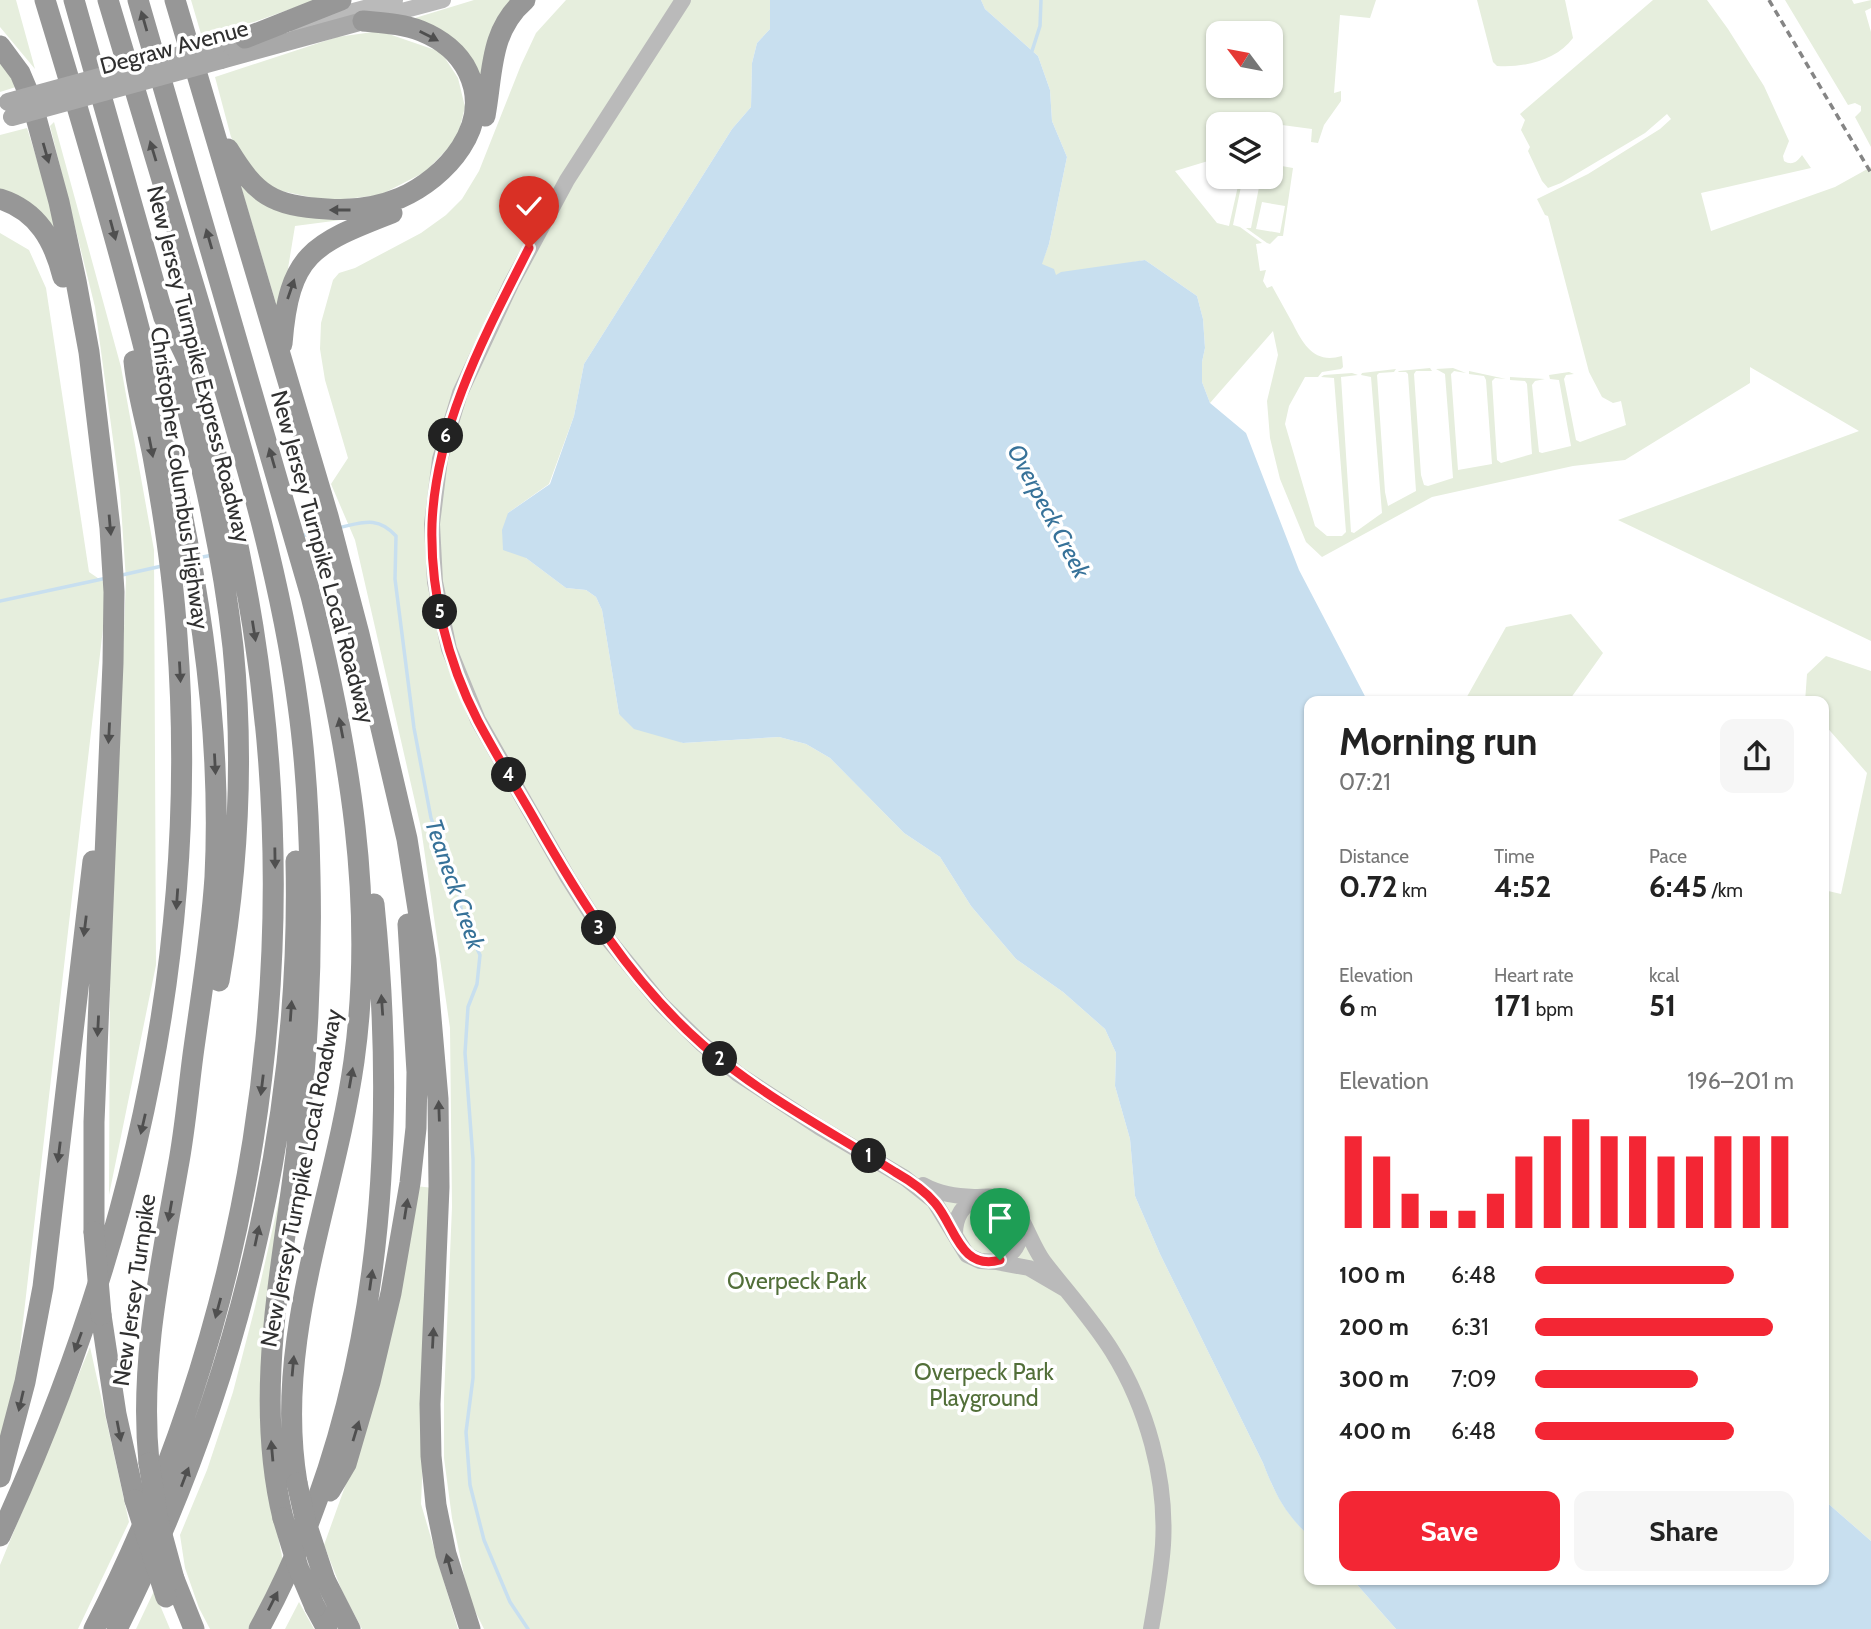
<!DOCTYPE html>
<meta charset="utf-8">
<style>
body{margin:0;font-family:Cabin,sans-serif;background:#f6f6f6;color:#222;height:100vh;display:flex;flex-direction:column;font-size:26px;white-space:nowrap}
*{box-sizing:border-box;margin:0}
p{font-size:23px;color:#767676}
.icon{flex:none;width:38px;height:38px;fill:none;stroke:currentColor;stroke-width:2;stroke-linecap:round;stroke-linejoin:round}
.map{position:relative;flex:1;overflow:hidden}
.details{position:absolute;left:1304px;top:696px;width:525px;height:889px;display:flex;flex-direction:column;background:#fff;border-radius:14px;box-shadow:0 2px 5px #0004}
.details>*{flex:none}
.needle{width:46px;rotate:302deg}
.buttons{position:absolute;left:1206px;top:21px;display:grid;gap:14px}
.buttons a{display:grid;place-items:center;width:77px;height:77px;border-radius:14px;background:#fff;box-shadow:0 2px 5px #0004;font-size:35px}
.pin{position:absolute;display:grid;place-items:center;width:60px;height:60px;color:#fff;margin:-72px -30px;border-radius:50% 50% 50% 0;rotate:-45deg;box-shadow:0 0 7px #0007}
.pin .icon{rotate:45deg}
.km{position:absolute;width:35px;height:35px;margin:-18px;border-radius:50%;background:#222;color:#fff;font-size:19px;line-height:35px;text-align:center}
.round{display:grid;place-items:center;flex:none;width:74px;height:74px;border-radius:14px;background:#f6f6f6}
.overview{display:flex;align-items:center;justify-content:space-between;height:119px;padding:0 35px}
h1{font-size:38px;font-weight:700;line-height:52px}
.stats{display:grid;grid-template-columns:repeat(3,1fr);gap:10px;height:119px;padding:7px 35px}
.stats div{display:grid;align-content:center}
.stats b{font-size:30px;font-weight:700}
.stats small{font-size:19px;font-weight:400}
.stats p{font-size:19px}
.chart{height:196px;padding:14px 35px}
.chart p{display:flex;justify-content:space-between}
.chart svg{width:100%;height:126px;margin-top:7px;stroke:#f32634;stroke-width:6}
.cta{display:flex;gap:14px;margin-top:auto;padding:14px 35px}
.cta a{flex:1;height:80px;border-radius:14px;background:#f32634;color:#fff;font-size:28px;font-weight:700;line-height:80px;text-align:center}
.cta a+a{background:#f6f6f6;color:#222}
ul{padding:0 35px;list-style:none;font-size:23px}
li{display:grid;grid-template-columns:112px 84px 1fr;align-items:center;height:52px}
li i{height:18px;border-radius:9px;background:#f32634}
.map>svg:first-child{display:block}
.green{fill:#e6eedd;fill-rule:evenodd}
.water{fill:#c8dfef}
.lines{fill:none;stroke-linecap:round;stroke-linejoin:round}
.stream{stroke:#c8dfef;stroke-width:3.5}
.secondary{stroke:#bababa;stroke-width:16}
.primary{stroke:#a8a8a8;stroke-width:18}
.highway{stroke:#979797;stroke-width:21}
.rail{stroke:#858585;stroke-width:3.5;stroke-dasharray:7 5;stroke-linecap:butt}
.primary-bridge{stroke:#a8a8a8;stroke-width:18}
.highway-bridge{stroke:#979797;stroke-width:21}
.oneway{fill:#4f4f4f}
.route-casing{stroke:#fff;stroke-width:14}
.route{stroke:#f32634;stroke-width:9}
.labels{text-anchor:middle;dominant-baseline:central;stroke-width:7;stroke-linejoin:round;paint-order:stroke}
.street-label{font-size:23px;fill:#303030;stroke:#fff}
.park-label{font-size:23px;fill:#526f39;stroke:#fff}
.water-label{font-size:24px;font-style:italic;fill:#377299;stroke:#fff}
</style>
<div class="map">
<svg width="1871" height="1629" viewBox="0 0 1871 1629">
<rect width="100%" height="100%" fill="#fff"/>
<path class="green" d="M0 0H16L35 69 0 27Z
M191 0H316L254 22 201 34Z
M474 0H518L483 94 448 39 415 18Z
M566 0H770V29L757 43 752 63 751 107 732 129 584 364 574 416 549 484 508 513 526 558 566 588 586 590 596 597 602 610 619 714 683 743 779 737 806 744 830 758 904 833 940 857 971 906 1016 959 1063 992 1105 1029 1116 1053 1115 1086 1130 1139 1135 1196 1160 1254 1263 1463C1276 1496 1285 1512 1309 1536V1580H1353L1396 1629H484L469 1599 452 1518 444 1458V1398L452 1207 450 1028 421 828 355 540 331 484 348 458 325 380 320 349 321 323 333 280 339 273 355 268 421 233 446 215 462 199 479 171 521 65 536 33Z
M981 0H1376L1370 18 1340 15 1334 93 1341 91V101L1324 125 1318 143 1311 142 1312 129 1282 125 1276 165 1293 168 1283 236H1278L1270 244 1267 243 1246 228H1251L1261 177H1270V124H1218V158L1175 171 1217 223 1229 226 1240 177H1243L1233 225 1240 227 1262 243 1256 244 1260 271 1266 270 1263 281 1267 288 1272 286C1279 299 1286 311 1293 324 1304 346 1315 364 1342 356L1343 367 1341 369 1322 372 1318 377H1305L1289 406 1285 424 1315 526 1327 536H1342L1346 532 1334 378 1321 377 1324 375 1352 373 1358 375 1341 377 1351 532 1354 533 1382 513 1371 377 1361 375 1362 373 1396 369 1394 372 1379 373 1377 375 1385 492 1388 506 1416 491 1408 374 1406 372H1398L1399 371 1430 368 1432 371H1416L1414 374 1421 475 1424 485 1428 486 1453 478 1445 374 1436 369 1453 368 1466 373 1454 371 1451 374 1458 470 1492 464 1486 380 1484 376 1469 374V371L1506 379 1495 378 1492 381 1497 460 1501 463 1532 454 1527 384 1525 381 1510 380V377L1545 379 1535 381 1532 385 1539 452 1542 453 1571 446 1559 380 1550 379 1549 375 1569 372 1574 374 1566 375 1564 379 1576 440 1580 442 1626 425 1621 401 1613 403 1602 397 1589 372 1548 216 1545 215 1537 199 1588 174 1660 129 1671 119 1667 114 1645 133 1561 183 1548 188 1542 181 1528 151 1530 147 1521 130 1525 120 1520 114 1653 0H1707L1728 29 1764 86 1789 141 1783 156 1784 161C1792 166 1797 162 1802 155L1811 168 1701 193 1711 231 1835 187 1871 167V641L1618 520 1859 431 1750 367V383L1625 460 1573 466 1432 497 1322 557 1306 542 1280 479 1270 438 1267 401 1278 355 1273 331 1210 403 1202 382V362L1205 348 1203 319 1197 296 1145 260 1056 276 1041 265 1049 244 1067 157 1052 121 1050 90 1038 56 985 9ZM1218 33H1270V86H1218ZM1262 202 1285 206 1280 233 1256 229Z
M1477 0H1565L1573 38C1557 60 1524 68 1497 66L1493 62Z
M1785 0H1852L1854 4 1871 0V8L1865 11 1871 32V147L1855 117 1861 111V106L1855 103 1848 105Z
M380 31 441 52 458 78 465 107 457 139 425 172 380 195 328 201 277 190 247 169 231 137 215 77 337 37Z
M0 63 19 86 0 92Z
M54 122 121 367 154 550 156 965 109 1195 110 974 126 580 120 491 95 307 50 126Z
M27 128 60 233 30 205 0 190V135Z
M239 180 364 217 295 226 280 317Z
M0 233 29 250 46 288 89 572 108 585 12 1417 0 1446Z
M1571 614 1603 653 1568 702H1464L1506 627Z
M1826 656 1871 671V1541L1824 1500V890L1841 894 1867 773 1824 724V702H1805L1807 674Z
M415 1186 434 1188 421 1504 458 1629H362L342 1591 324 1545 357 1453Z
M282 1187 272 1507 283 1561 248 1629H210L199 1608 185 1568 180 1535 207 1470 233 1392 255 1307Z
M90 1347 129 1522 78 1629H0V1565Z
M154 1591 170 1629H136Z
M299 1602 314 1629H285Z"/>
<path class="water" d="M770 0H981L985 9 1038 56 1050 90 1052 121 1067 157 1049 244 1042 264 1054 269 1056 275 1061 272 1145 260 1197 296 1203 319 1205 348 1202 362V382L1210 403 1246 433 1299 570 1368 702H1309V1536C1284 1512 1276 1496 1263 1463L1160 1254 1135 1196 1130 1139 1115 1086 1116 1053 1105 1029 1063 992 1016 959 971 906 940 857 904 833 830 758 806 744 779 737 683 743 634 729 619 714 602 610 596 597 586 590 566 588 526 558 503 550 502 530 508 513 550 484 574 416 584 364 732 129 751 107 752 63 757 43 770 29Z
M1824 1500 1871 1541V1629H1396L1353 1580H1824Z"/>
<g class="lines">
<path class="stream" d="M1032 51 1040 26 1041 0
M337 528C362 523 377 515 396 536L395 579 414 728 431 818 459 893 462 916 480 955 477 984 468 1007 465 1053 473 1159V1378L466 1432 470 1485 484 1540 510 1602 528 1629
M300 536 323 531
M197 558 213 555
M122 575 162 566
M0 601 107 578"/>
<path class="secondary" d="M683 0 567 180 511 284 460 393 440 459 432 524 435 582 449 649 478 720 568 878 603 933 661 1004 701 1043 738 1074 819 1127 905 1178 934 1201 967 1255 980 1261 996 1262 1029 1268 1065 1289
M372 19 443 0
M296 26 395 0
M923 1185C939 1194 956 1196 974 1197 988 1197 998 1194 1010 1203 1022 1213 1032 1247 1044 1262 1067 1292 1092 1319 1112 1351 1147 1407 1167 1479 1163 1545 1161 1573 1156 1601 1151 1629
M955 1234C955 1216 963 1204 979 1197
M996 1262C1014 1256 1022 1242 1022 1224"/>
<path class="primary" d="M217 45 245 38
M221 60 363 21"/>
<path class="highway" d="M45 0C85 131 124 263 156 396 194 554 223 715 215 877 211 938 201 996 193 1055 188 1093 185 1130 178 1167 161 1265 139 1363 149 1463
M74 0 164 318
M108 0C140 104 170 209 202 313 240 442 280 571 298 705 306 762 309 819 310 876 312 969 307 1063 296 1155 281 1275 254 1398 283 1518
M138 0 311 596C349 749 376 903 354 1061 334 1202 273 1339 297 1483
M175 0 328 516 359 634 407 839 426 960 438 1099 439 1187 430 1404 431 1456 436 1505 446 1554 470 1629
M245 38 341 0
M0 46 20 73 31 99 59 202 76 281 89 352 110 528 114 592 113 663 94 1122V1232
M485 116C493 73 489 31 525 0
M228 149C256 195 272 206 327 209 352 211 376 208 400 198 446 178 494 125 468 72 459 53 441 39 421 31 403 24 383 23 363 21
M0 199C38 211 54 241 63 277
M282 344C289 254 312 244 392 213
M179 376C202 466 223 555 233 647 244 758 238 871 219 981
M101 1315 116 1414 135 1500
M0 1477 25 1382 43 1287 93 861
M330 1491 346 1464 370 1382 391 1293 410 1183 416 1128 417 1072 408 924
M0 1536C131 1252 201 951 177 636 173 576 164 516 153 456 147 425 137 393 134 361
M174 1579 194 1629
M325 1580 350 1629
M315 1607 327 1629
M94 1629C252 1321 307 969 253 627 243 564 229 501 212 439 206 417 201 394 193 373 184 350 171 327 160 305
M117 1629C236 1393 302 1126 296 861
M259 1629C380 1409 399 1150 374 904"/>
<path class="rail" d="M1769 0 1871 173"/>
<path class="primary-bridge" d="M8 102 217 45
M12 117 221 60"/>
<path class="highway-bridge" d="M94 1232 101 1315
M149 1463 158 1520 174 1579
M297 1483 306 1523 325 1580
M135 1500 166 1597
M283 1518 298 1567 315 1607"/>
</g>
<defs><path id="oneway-solid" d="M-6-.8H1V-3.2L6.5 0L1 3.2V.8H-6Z" transform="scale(1.75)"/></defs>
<g class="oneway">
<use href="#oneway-solid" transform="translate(144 21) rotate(-106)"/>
<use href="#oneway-solid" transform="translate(429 36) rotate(27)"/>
<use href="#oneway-solid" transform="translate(153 151) rotate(-107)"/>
<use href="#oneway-solid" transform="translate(46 153) rotate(74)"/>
<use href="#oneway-solid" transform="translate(340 210) rotate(-180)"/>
<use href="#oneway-solid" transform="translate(113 230) rotate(75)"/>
<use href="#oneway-solid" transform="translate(209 239) rotate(-106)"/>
<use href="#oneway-solid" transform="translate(291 289) rotate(-71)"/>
<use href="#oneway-solid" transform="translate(151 447) rotate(79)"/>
<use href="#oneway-solid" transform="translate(272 458) rotate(-106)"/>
<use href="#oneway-solid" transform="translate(110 525) rotate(85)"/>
<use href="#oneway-solid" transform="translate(254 631) rotate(81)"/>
<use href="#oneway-solid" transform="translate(180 672) rotate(87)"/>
<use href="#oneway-solid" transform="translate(341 728) rotate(-101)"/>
<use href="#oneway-solid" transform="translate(109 733) rotate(93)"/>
<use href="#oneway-solid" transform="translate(215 764) rotate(87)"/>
<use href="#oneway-solid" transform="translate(275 858) rotate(89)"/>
<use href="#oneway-solid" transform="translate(177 899) rotate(94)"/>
<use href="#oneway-solid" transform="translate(85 926) rotate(97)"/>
<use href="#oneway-solid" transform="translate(382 1005) rotate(-94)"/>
<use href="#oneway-solid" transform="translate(291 1011) rotate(-86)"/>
<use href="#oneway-solid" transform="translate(98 1026) rotate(93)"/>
<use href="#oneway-solid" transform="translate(351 1078) rotate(-80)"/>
<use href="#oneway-solid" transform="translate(262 1085) rotate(97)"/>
<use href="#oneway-solid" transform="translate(439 1111) rotate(-92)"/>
<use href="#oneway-solid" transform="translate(143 1124) rotate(103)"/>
<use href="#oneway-solid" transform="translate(59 1152) rotate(97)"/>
<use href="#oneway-solid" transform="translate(406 1209) rotate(-81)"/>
<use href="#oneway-solid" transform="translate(170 1211) rotate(100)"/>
<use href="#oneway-solid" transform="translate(257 1236) rotate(-78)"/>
<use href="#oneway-solid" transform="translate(371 1280) rotate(-82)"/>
<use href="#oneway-solid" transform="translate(218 1308) rotate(105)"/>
<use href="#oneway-solid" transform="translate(433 1338) rotate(-87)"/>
<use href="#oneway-solid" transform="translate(78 1342) rotate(110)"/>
<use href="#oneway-solid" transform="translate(293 1366) rotate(-85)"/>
<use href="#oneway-solid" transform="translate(21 1401) rotate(103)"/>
<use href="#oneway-solid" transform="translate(119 1431) rotate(79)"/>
<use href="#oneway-solid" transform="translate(356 1431) rotate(-73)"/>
<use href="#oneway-solid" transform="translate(272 1451) rotate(-95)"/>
<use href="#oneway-solid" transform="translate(185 1477) rotate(-69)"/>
<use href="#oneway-solid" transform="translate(449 1564) rotate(-105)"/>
<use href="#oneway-solid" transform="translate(273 1601) rotate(-63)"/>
</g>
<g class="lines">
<g class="route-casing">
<path id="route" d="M529 248C485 335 436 425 432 524 430 591 447 661 478 721 495 753 514 784 532 815 580 900 630 981 703 1045 762 1096 830 1131 895 1172 909 1180 925 1191 935 1203 955 1226 960 1271 1000 1260"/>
</g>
<use href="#route" class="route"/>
</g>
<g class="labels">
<g class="street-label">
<text transform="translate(174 47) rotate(-15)">Degraw Avenue</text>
<text transform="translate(199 364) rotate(76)">New Jersey Turnpike Express Roadway</text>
<text transform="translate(180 478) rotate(82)">Christopher Columbus Highway</text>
<text transform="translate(323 557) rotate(75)">New Jersey Turnpike Local Roadway</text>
<text transform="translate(301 1178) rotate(-79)">New Jersey Turnpike Local Roadway</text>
<text transform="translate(134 1290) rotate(-82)">New Jersey Turnpike</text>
</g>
<g class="park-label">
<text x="797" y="1281">Overpeck Park</text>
<text x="984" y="1372">Overpeck Park<tspan x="984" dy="26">Playground</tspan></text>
</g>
<g class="water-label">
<text transform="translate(1049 511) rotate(62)">Overpeck Creek</text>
<text transform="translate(455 884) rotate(71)">Teaneck Creek</text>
</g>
</g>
</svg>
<div class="buttons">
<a><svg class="needle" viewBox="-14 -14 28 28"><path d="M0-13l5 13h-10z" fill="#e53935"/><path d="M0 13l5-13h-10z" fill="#767676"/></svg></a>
<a><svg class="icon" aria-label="layers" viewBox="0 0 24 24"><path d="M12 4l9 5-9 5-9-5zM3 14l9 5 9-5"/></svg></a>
</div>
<div class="pin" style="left:1000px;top:1260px;background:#1e9e55"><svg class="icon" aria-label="arrive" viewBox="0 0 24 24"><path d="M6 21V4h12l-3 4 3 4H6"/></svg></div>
<div class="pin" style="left:529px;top:248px;background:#d93025"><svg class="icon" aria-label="check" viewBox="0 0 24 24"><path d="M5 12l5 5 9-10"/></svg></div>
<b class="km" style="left:869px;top:1156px">1</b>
<b class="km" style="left:720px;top:1059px">2</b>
<b class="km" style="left:599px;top:928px">3</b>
<b class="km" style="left:509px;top:775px">4</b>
<b class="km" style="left:440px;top:612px">5</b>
<b class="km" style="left:446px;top:436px">6</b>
<section class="details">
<div class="overview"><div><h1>Morning run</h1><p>07:21</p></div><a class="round"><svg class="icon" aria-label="share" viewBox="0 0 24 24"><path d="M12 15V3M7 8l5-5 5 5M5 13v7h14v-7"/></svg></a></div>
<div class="stats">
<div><p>Distance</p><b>0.72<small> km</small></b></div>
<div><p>Time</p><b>4:52</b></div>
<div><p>Pace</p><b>6:45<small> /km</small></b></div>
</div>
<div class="stats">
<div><p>Elevation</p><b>6<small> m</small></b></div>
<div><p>Heart rate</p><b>171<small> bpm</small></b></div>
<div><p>kcal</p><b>51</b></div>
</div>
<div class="chart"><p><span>Elevation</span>196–201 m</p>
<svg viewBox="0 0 160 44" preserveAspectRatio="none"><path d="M5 44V12M15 44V19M25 44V32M35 44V38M45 44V38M55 44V32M65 44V19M75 44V12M85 44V6M95 44V12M105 44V12M115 44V19M125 44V19M135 44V12M145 44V12M155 44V12"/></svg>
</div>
<ul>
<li><b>100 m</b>6:48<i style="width:77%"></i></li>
<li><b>200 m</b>6:31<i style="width:92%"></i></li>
<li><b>300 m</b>7:09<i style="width:63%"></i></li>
<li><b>400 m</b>6:48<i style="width:77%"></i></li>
</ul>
<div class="cta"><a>Save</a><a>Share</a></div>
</section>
</div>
